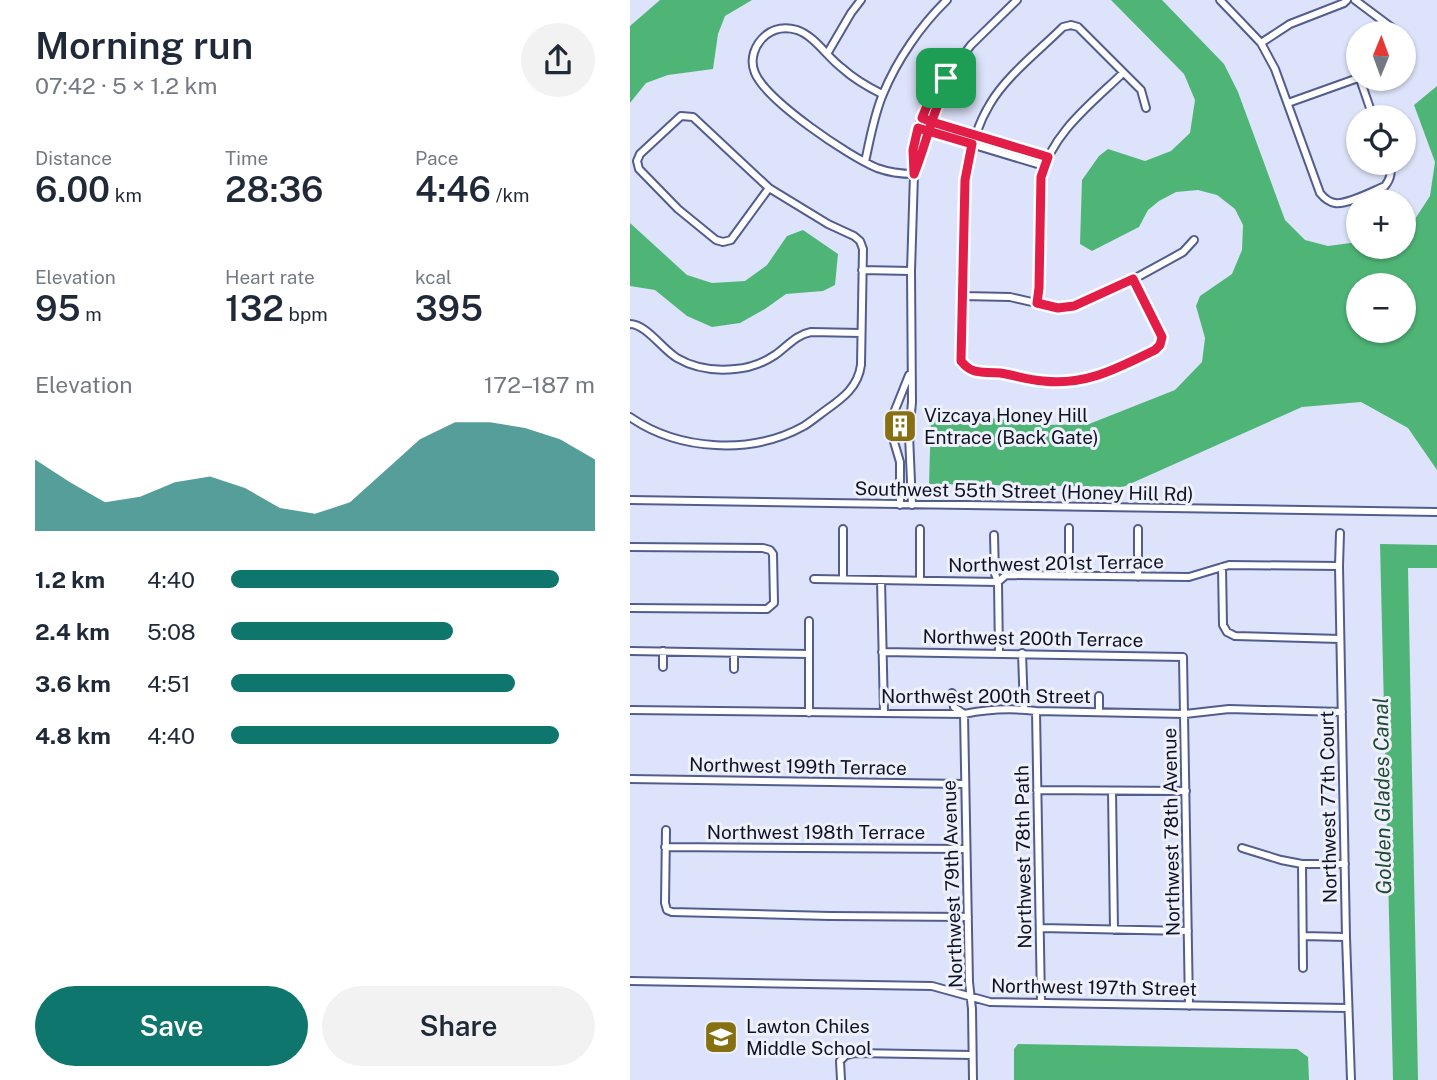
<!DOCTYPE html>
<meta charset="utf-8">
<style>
body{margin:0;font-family:"Public Sans",sans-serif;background:#f2f2f3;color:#1f2937;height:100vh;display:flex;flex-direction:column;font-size:26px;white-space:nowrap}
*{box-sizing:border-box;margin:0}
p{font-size:23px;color:#747a83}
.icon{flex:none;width:38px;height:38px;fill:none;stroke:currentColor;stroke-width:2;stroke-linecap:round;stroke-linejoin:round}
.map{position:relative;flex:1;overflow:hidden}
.panel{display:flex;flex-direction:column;background:#fff;width:630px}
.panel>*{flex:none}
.needle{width:46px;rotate:1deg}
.tools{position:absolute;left:716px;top:21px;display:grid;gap:14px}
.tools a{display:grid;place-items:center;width:70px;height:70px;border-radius:50%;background:#fff;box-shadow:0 2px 5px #0004;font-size:35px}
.pin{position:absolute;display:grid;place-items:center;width:60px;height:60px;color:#fff;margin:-30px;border-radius:14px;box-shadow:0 4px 10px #0006}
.round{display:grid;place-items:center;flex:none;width:74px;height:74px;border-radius:37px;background:#f2f2f3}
.summary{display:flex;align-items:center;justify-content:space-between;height:119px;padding:0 35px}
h1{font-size:38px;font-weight:600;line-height:52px}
.stats{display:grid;grid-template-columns:repeat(3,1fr);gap:10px;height:119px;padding:7px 35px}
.stats div{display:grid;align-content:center}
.stats b{font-size:35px;font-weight:600}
.stats small{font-size:19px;font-weight:400}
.stats p{font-size:19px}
.chart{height:196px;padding:14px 35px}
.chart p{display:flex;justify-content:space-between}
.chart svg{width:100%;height:126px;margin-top:7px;fill:#0f766e;opacity:.7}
.action{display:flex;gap:14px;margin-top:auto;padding:14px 35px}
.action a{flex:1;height:80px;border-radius:42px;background:#0f766e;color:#fff;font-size:28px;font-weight:600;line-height:80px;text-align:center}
.action a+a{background:#f2f2f3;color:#1f2937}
ul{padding:0 35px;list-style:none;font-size:23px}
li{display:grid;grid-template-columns:112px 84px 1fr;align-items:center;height:52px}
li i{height:18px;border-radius:9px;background:#0f766e}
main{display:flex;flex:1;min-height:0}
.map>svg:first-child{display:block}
.water{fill:#4fb577;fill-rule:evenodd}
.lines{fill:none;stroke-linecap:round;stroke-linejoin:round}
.minor-casing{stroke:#535d8d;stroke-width:10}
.minor{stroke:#fff;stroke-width:6}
.route-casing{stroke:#fff;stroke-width:14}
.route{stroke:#e11d48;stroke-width:9}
.labels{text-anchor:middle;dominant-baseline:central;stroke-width:6;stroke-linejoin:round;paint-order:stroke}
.poi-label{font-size:19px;fill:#0e1225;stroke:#eef1fc;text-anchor:start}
.street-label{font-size:19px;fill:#0e1225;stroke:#eef1fc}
.water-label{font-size:21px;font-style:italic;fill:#214a31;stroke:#eef1fc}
</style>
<main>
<section class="panel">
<div class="summary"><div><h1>Morning run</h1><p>07:42 · 5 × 1.2 km</p></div><a class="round"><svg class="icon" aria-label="share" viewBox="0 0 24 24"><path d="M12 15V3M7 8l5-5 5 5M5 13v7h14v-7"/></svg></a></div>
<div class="stats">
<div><p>Distance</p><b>6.00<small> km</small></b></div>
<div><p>Time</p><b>28:36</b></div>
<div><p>Pace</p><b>4:46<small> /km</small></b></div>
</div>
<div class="stats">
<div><p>Elevation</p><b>95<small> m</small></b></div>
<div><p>Heart rate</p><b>132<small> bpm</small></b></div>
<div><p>kcal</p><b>395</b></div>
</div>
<div class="chart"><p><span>Elevation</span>172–187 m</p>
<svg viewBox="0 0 160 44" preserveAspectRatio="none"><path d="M0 44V19L10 27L20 34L30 32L40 27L50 25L60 29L70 36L80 38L90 34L100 23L110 12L120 6L130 6L140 8L150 12L160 19V44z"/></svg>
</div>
<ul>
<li><b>1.2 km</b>4:40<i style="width:90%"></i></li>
<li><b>2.4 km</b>5:08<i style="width:61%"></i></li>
<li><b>3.6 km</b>4:51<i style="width:78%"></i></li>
<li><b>4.8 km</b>4:40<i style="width:90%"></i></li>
</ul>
<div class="action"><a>Save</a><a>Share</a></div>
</section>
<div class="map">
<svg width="807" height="1080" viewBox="0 0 807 1080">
<rect width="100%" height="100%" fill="#dde3fa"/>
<path class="water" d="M30 0H122L95 16 88 34 83 69 38 75 16 83 0 103V26Z
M481 0H532L594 64 608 92 655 220 675 240 698 246 728 242V247H774V224L785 219 800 196 805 162 784 105 807 86V470L778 428 731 402 672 407 493 487 299 484 301 416H345L413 425 459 424 545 390 572 362 575 338 566 306 570 296 602 274 612 250 613 225 605 209 587 195 568 190 546 192 529 201 518 210 509 227 462 251 450 244 452 180 469 156 478 149 515 161 541 151 560 133 565 100 554 74ZM728 285H774V331H728Z
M0 223 57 275 82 283 115 281 137 265 157 236 173 230 208 254 205 285 193 291 156 294 135 309 110 323 82 327 57 316 25 290 0 286Z
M750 544 807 545V568H778L788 1080H763Z
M388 1044 667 1049 678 1057 679 1080H384V1049Z"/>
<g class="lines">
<g class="minor-casing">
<path id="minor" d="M590 0 631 43 645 69 690 193C694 198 698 202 705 203 717 205 743 191 755 186 761 178 762 172 759 163
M725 0 769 33
M774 39C777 44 775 51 774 56
M631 43 660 24 714 3 717 0
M197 54 221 13 231 0
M730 79 743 117
M252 94C238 87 224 79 212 68 197 57 185 36 167 30 156 27 145 28 136 35 125 44 119 59 125 73 137 101 218 156 247 168 258 172 272 174 284 174
M658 103 728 78
M291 118 418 157
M288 128 414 166
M235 162C240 139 244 115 253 94 267 60 291 25 317 0
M285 172 314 92 316 80
M232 270 281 271
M504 279 532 337 530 345 525 350C487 368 456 386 412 381 398 380 384 374 370 373 353 371 343 376 331 361 332 323 333 286 334 249 335 199 333 148 360 104 376 76 410 50 433 27L441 25 448 27 511 90 516 108
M333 296 380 297 428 308 444 306 504 279 553 252 564 240
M407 303 409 288 411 177C422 133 462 103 493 73
M0 324C16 324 33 350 47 358 64 368 85 371 105 369 119 368 133 363 145 355 157 347 165 335 181 332L231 333
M0 417C49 451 122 455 174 426 182 421 189 415 196 410 213 398 228 387 231 365L233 249 230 241 224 236 198 224 139 188 63 117 51 116 10 154 7 161 9 169 48 209 86 240 93 242 101 240 139 188
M0 500 807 512
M270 505V462L262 435 263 415 279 375
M282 505 279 435 282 402 281 271 284 174 283 150 288 128 303 91 316 78 341 45 387 0
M439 528V576
M290 529V580
M710 533 709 566 716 937 721 1080
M364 535 365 574 368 582 369 654
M0 547 133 548 140 550 143 554 144 603 137 609 0 608
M592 567 593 625 597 632 605 636 710 639
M508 577V529
M184 579 368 582 376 575 559 577 599 565 709 566
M213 579V529
M251 580 254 713
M179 621V713
M0 651 179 654
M33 651V667
M252 652 553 657 559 1006
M392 653 394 710
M104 654V669
M322 693 324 707 334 714 339 982 342 1009 343 1080
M0 710 334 714C358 709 382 708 406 711L555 714 599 709 712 712
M406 711 411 1003
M469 712V696
M0 779 335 784
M407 790 556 791
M482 791 484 930
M36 830 35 903 37 910 42 912 200 916 338 917
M35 847 336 849
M612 848 651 860 672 864H715
M672 864 673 968
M410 928 558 931
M673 936 716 937
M0 981 302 986 360 1002 718 1008
M211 1080 210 1061 216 1055 225 1053 342 1055"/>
</g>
<use href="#minor" class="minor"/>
</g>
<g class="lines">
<g class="route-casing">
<path id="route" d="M316 78C313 93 307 106 302 121 296 139 291 157 284 174L283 150 288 128 342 144 335 180 331 361C343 376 353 371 370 373 384 375 398 380 413 381 456 386 488 368 525 350L530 345 532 337 503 279 444 306 428 308 407 303 409 288 411 177 418 157 302 122 292 118 303 91 316 78"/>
</g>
<use href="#route" class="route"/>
</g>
<defs>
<g id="building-square" transform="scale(1.75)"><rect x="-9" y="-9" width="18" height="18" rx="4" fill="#877011" stroke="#eef1fc"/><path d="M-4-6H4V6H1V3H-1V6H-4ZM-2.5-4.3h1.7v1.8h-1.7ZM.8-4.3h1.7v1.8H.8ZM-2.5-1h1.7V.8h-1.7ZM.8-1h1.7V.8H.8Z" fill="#fff"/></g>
<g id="school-square" transform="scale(1.75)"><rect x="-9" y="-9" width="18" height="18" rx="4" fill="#877011" stroke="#eef1fc"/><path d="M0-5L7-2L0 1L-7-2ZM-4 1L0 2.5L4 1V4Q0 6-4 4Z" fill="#fff"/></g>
</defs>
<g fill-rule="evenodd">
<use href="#building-square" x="270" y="426"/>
<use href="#school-square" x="91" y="1037"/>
</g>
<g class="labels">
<g class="poi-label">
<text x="294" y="415">Vizcaya Honey Hill<tspan x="294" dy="22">Entrace (Back Gate)</tspan></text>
<text x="116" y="1026">Lawton Chiles<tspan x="116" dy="22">Middle School</tspan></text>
</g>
<g class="street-label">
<text transform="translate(394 491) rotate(1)">Southwest 55th Street (Honey Hill Rd)</text>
<text transform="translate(426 563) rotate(-1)">Northwest 201st Terrace</text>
<text transform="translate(403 638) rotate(1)">Northwest 200th Terrace</text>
<text x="356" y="696">Northwest 200th Street</text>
<text transform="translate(168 766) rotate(1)">Northwest 199th Terrace</text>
<text transform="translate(698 807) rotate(-91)">Northwest 77th Court</text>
<text x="186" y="832">Northwest 198th Terrace</text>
<text transform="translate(541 832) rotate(-91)">Northwest 78th Avenue</text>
<text transform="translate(393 857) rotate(-91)">Northwest 78th Path</text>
<text transform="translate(322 884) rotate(-92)">Northwest 79th Avenue</text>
<text transform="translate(464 987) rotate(1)">Northwest 197th Street</text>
</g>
<g class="water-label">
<text transform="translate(752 796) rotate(-91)">Golden Glades Canal</text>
</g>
</g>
</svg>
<div class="tools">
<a><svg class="needle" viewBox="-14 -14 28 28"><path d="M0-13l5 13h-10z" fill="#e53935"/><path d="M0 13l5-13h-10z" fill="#747a83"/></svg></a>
<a><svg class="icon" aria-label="locate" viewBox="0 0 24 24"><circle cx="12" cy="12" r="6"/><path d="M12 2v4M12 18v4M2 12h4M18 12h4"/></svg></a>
<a>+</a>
<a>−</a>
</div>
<div class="pin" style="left:316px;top:78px;background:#1e9e55"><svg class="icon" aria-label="arrive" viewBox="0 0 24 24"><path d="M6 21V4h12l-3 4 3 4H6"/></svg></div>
</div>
</main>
